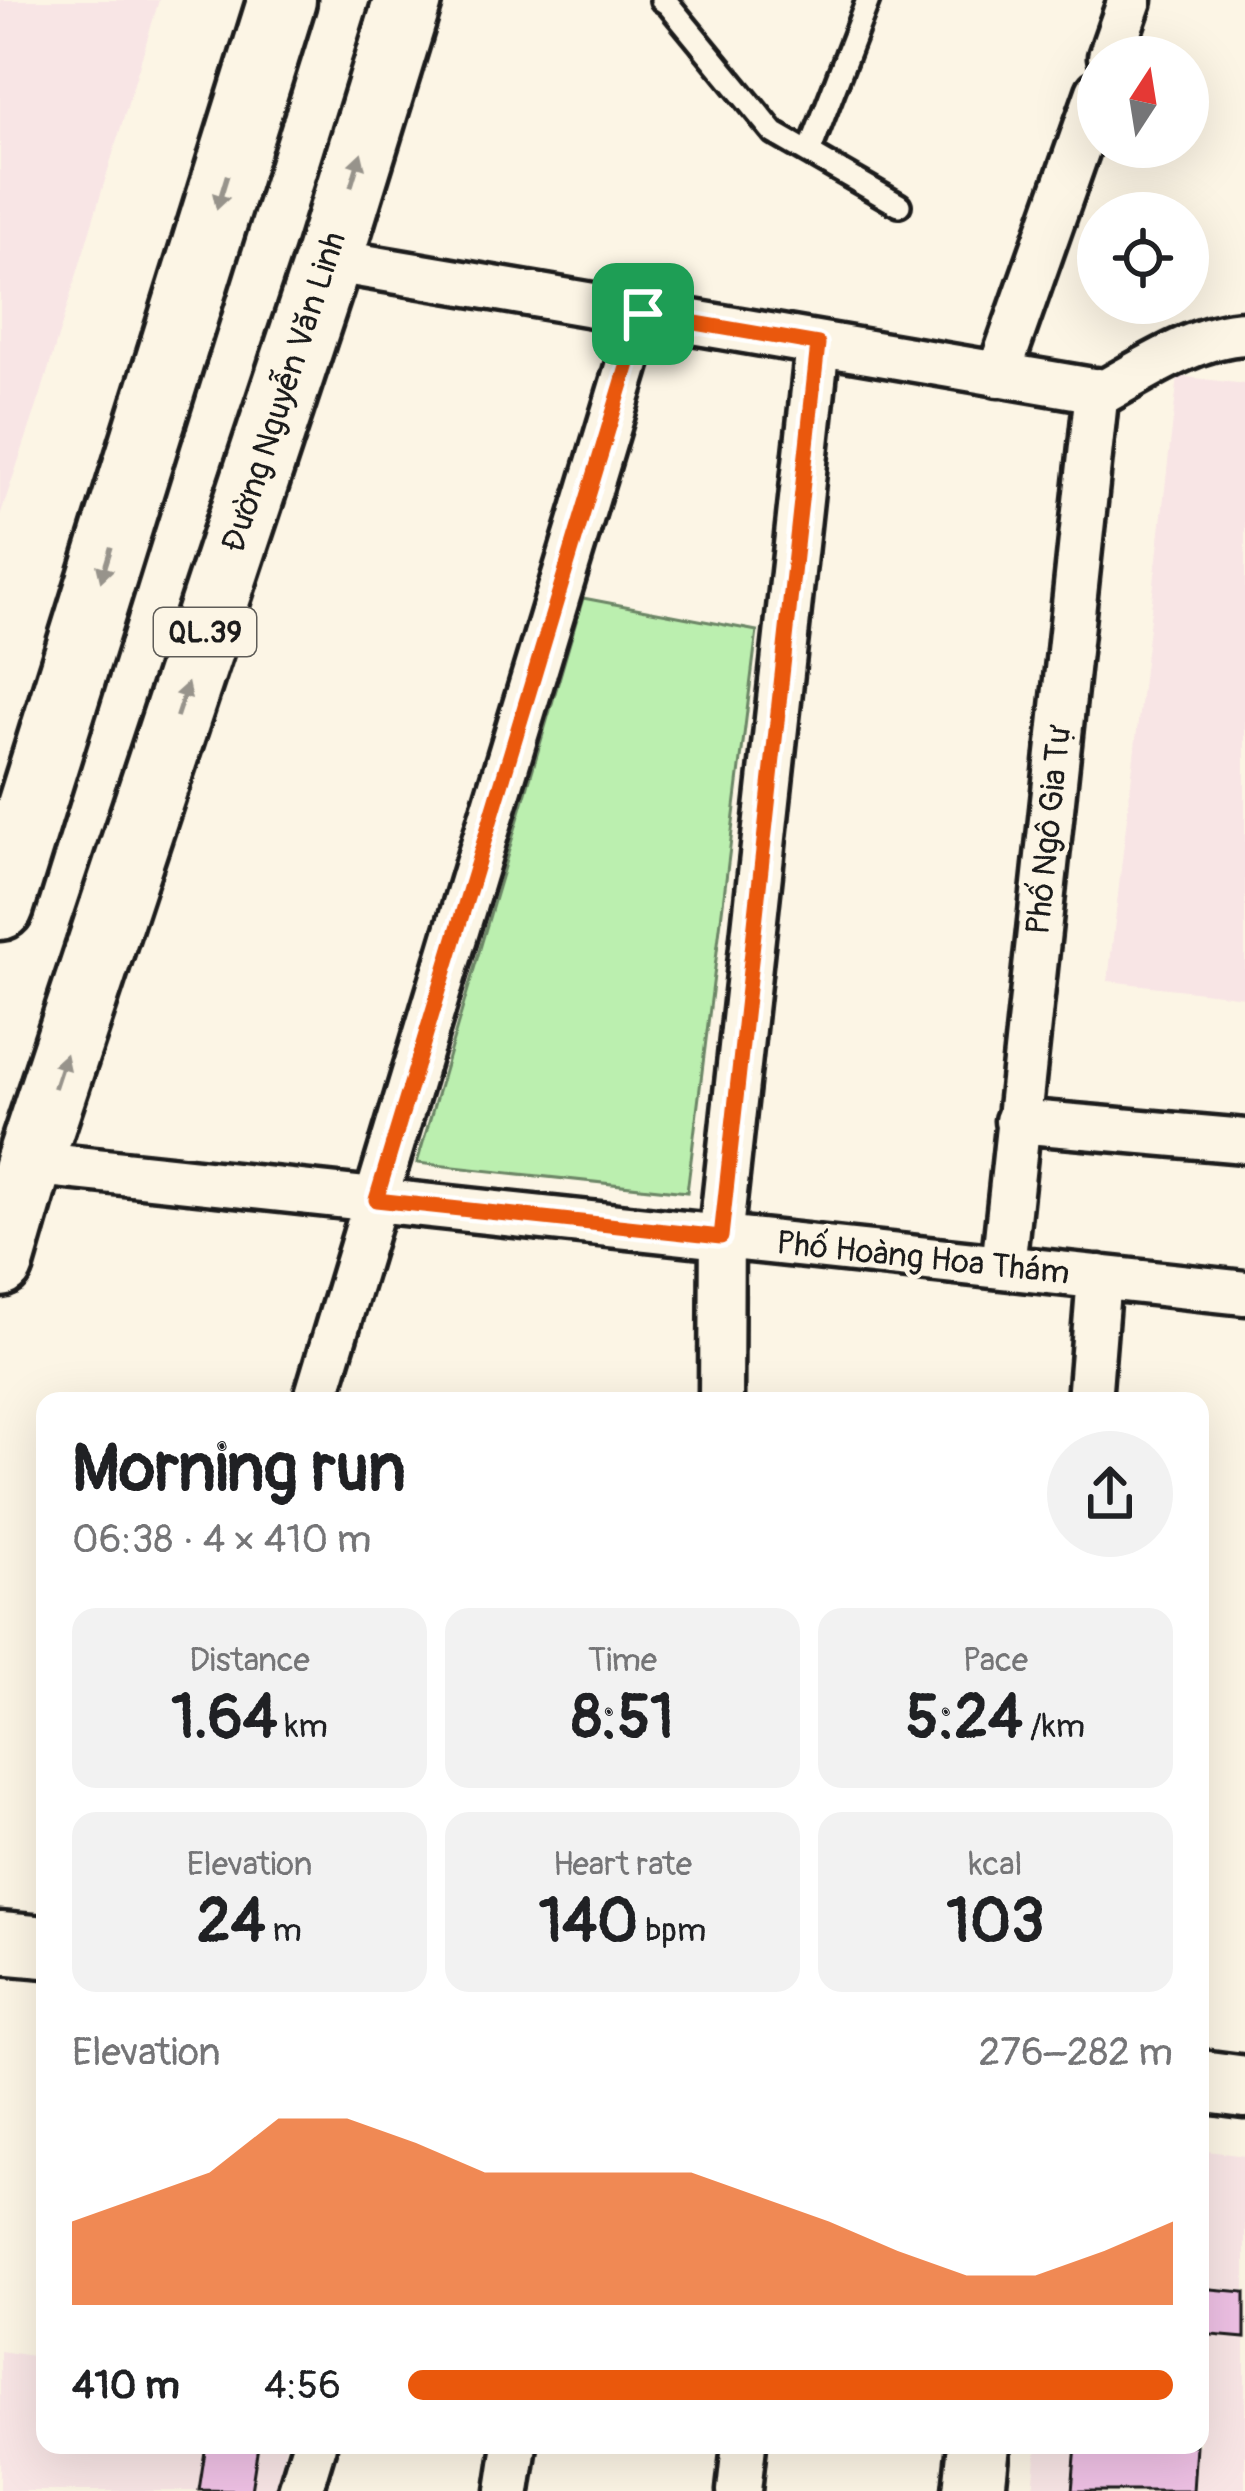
<!DOCTYPE html>
<meta charset="utf-8">
<style>
body{margin:0;font-family:Pangolin,sans-serif;background:#f2f2f2;color:#202124;height:100vh;display:flex;flex-direction:column;font-size:45px;white-space:nowrap}
*{box-sizing:border-box;margin:0}
p{font-size:39px;color:#757577}
.icon{flex:none;width:66px;height:66px;fill:none;stroke:currentColor;stroke-width:2;stroke-linecap:round;stroke-linejoin:round}
.map{position:relative;flex:1;overflow:hidden}
.sheet{position:absolute;left:36px;top:1392px;width:1173px;height:1062px;display:flex;flex-direction:column;background:#fff;border-radius:24px;box-shadow:0 12px 48px #0002}
.sheet>*{flex:none}
.needle{width:78px;rotate:12deg}
.tools{position:absolute;left:1077px;top:36px;display:grid;gap:24px}
.tools a{display:grid;place-items:center;width:132px;height:132px;border-radius:50%;background:#fff;box-shadow:0 12px 48px #0002;font-size:60px}
.pin{position:absolute;display:grid;place-items:center;width:102px;height:102px;color:#fff;margin:-51px;border-radius:24px;box-shadow:0 6px 18px #0006}
.round{display:grid;place-items:center;flex:none;width:126px;height:126px;border-radius:63px;background:#f2f2f2}
.headline{display:flex;align-items:center;justify-content:space-between;height:204px;padding:0 36px}
h1{font-size:66px;font-weight:700;line-height:90px}
.stats{display:grid;grid-template-columns:repeat(3,1fr);gap:18px;height:204px;padding:12px 36px}
.stats div{display:grid;align-content:center;border-radius:24px;background:#f2f2f2;text-align:center}
.stats b{font-size:60px;font-weight:700}
.stats small{font-size:33px;font-weight:400}
.stats p{font-size:33px}
.chart{height:336px;padding:24px 36px}
.chart p{display:flex;justify-content:space-between}
.chart svg{width:100%;height:216px;margin-top:12px;fill:#ea580c;opacity:.7}
ul{padding:0 36px;list-style:none;font-size:39px}
li{display:grid;grid-template-columns:192px 144px 1fr;align-items:center;height:90px}
li i{height:30px;border-radius:15px;background:#ea580c}
.map>svg:first-child{display:block}
.built{fill:#f8e5e5}
.green{fill:#bbefaf;stroke:#6c8666;stroke-width:3}
.building{fill:#eec0e4;stroke:#1c1c1c;stroke-width:3}
.lines{fill:none;stroke-linecap:round;stroke-linejoin:round}
.lane-casing{stroke:#1c1c1c;stroke-width:30}
.street-casing{stroke:#1c1c1c;stroke-width:51}
.secondary-casing{stroke:#1c1c1c;stroke-width:69}
.highway-casing{stroke:#1c1c1c;stroke-width:75}
.lane{stroke:#fcf5e5;stroke-width:21}
.street{stroke:#fcf5e5;stroke-width:42}
.secondary{stroke:#fcf5e5;stroke-width:60}
.highway{stroke:#fcf5e5;stroke-width:66}
.oneway{fill:#97938b}
.route-casing{stroke:#fff;stroke-width:24}
.route{stroke:#ea580c;stroke-width:15}
.labels{text-anchor:middle;dominant-baseline:central;stroke-width:9;stroke-linejoin:round;paint-order:stroke}
.shield{fill:#fcf5e5;stroke:#5f5d58;stroke-width:3}
.shield-label{font-size:30px;font-weight:bold;fill:#1c1c1c}
.street-label{font-size:33px;fill:#1c1c1c;stroke:#fcf5e5}
</style>
<div class="map">
<svg width="1245" height="2491" viewBox="0 0 1245 2491">
<rect width="100%" height="100%" fill="#fcf5e5"/>
<filter id="ink" filterUnits="userSpaceOnUse"><feTurbulence type="fractalNoise" baseFrequency=".00833" numOctaves="2"/><feDisplacementMap in="SourceGraphic" scale="24" xChannelSelector="R" yChannelSelector="G"/><feConvolveMatrix kernelMatrix="1 2 1 2 8 2 1 2 1" color-interpolation-filters="sRGB"/></filter>
<g filter="url(#ink)">
<path class="built" d="M0 0H159L41 394 0 516Z
M1178 376 1245 384V997L1108 981Z
M1200 2150 1245 2156V2491H1033L1037 2445H1200Z
M0 2351 45 2358V2445H286L275 2491H0Z"/>
<path class="green" d="M583 598 757 631 687 1192 417 1163Z"/>
<path class="building" d="M1200 2288 1245 2292V2338L1200 2334Z
M206 2445H258L251 2491 199 2490Z
M1076 2445H1196L1193 2491H1072Z"/>
<g class="lines">
<g class="lane-casing">
<path id="lane" d="M662 0 668 4 774 133 899 205
M809 153 868 0"/>
</g>
<g class="street-casing">
<path id="street" d="M1110 57 1130 0
M328 260 1104 392C1146 369 1196 335 1245 333
M998 375 1098 92
M1017 1121 1245 1141
M29 1163 1245 1293
M1003 1267 1097 390
M315 1401 643 314
M721 1401 722 1221 818 344
M1089 1401 1099 1277
M300 2491 314 2445
M508 2491 515 2445
M739 2491 744 2445"/>
</g>
<g class="secondary-casing">
<path id="secondary" d="M0 1943 45 1947
M1200 2081 1245 2087
M974 2491 979 2445"/>
</g>
<g class="highway-casing">
<path id="highway" d="M0 906 282 0
M0 1263 29 1163 328 260 408 0"/>
</g>
<use href="#lane" class="lane"/>
<use href="#street" class="street"/>
<use href="#secondary" class="secondary"/>
<use href="#highway" class="highway"/>
</g>
<defs><path id="oneway-solid" d="M-6-.8H1V-3.2L6.5 0L1 3.2V.8H-6Z" transform="scale(3)"/></defs>
<g class="oneway">
<use href="#oneway-solid" transform="translate(356 170) rotate(-73)"/>
<use href="#oneway-solid" transform="translate(222 192) rotate(107)"/>
<use href="#oneway-solid" transform="translate(106 564) rotate(107)"/>
<use href="#oneway-solid" transform="translate(182 700) rotate(-72)"/>
<use href="#oneway-solid" transform="translate(60 1071) rotate(-72)"/>
</g>
</g>
<g class="lines" filter="url(#ink)">
<g class="route-casing">
<path id="route" d="M643 314 818 344 721 1237 376 1200Z"/>
</g>
<use href="#route" class="route"/>
</g>
<g class="labels">
<rect class="shield" x="154" y="608" width="102" height="48" rx="9"/>
<g class="shield-label">
<text x="205" y="632">QL.39</text>
</g>
<g class="street-label">
<text transform="translate(284 392) rotate(-72)">Đường Nguyễn Văn Linh</text>
<text transform="translate(1049 829) rotate(-84)">Phố Ngô Gia Tự</text>
<text transform="translate(923 1258) rotate(6)">Phố Hoàng Hoa Thám</text>
</g>
</g>
</svg>
<div class="tools">
<a><svg class="needle" viewBox="-14 -14 28 28"><path d="M0-13l5 13h-10z" fill="#e53935"/><path d="M0 13l5-13h-10z" fill="#757577"/></svg></a>
<a><svg class="icon" aria-label="locate" viewBox="0 0 24 24"><circle cx="12" cy="12" r="6"/><path d="M12 2v4M12 18v4M2 12h4M18 12h4"/></svg></a>
</div>
<div class="pin" style="left:643px;top:314px;background:#1e9e55"><svg class="icon" aria-label="arrive" viewBox="0 0 24 24"><path d="M6 21V4h12l-3 4 3 4H6"/></svg></div>
<section class="sheet">
<div class="headline"><div><h1>Morning run</h1><p>06:38 · 4 × 410 m</p></div><a class="round"><svg class="icon" aria-label="share" viewBox="0 0 24 24"><path d="M12 15V3M7 8l5-5 5 5M5 13v7h14v-7"/></svg></a></div>
<div class="stats">
<div><p>Distance</p><b>1.64<small> km</small></b></div>
<div><p>Time</p><b>8:51</b></div>
<div><p>Pace</p><b>5:24<small> /km</small></b></div>
</div>
<div class="stats">
<div><p>Elevation</p><b>24<small> m</small></b></div>
<div><p>Heart rate</p><b>140<small> bpm</small></b></div>
<div><p>kcal</p><b>103</b></div>
</div>
<div class="chart"><p><span>Elevation</span>276–282 m</p>
<svg viewBox="0 0 160 44" preserveAspectRatio="none"><path d="M0 44V27L10 22L20 17L30 6L40 6L50 11L60 17L70 17L80 17L90 17L100 22L110 27L120 33L130 38L140 38L150 33L160 27V44z"/></svg>
</div>
<ul>
<li><b>410 m</b>4:56<i style="width:100%"></i></li>
</ul>
</section>
</div>
